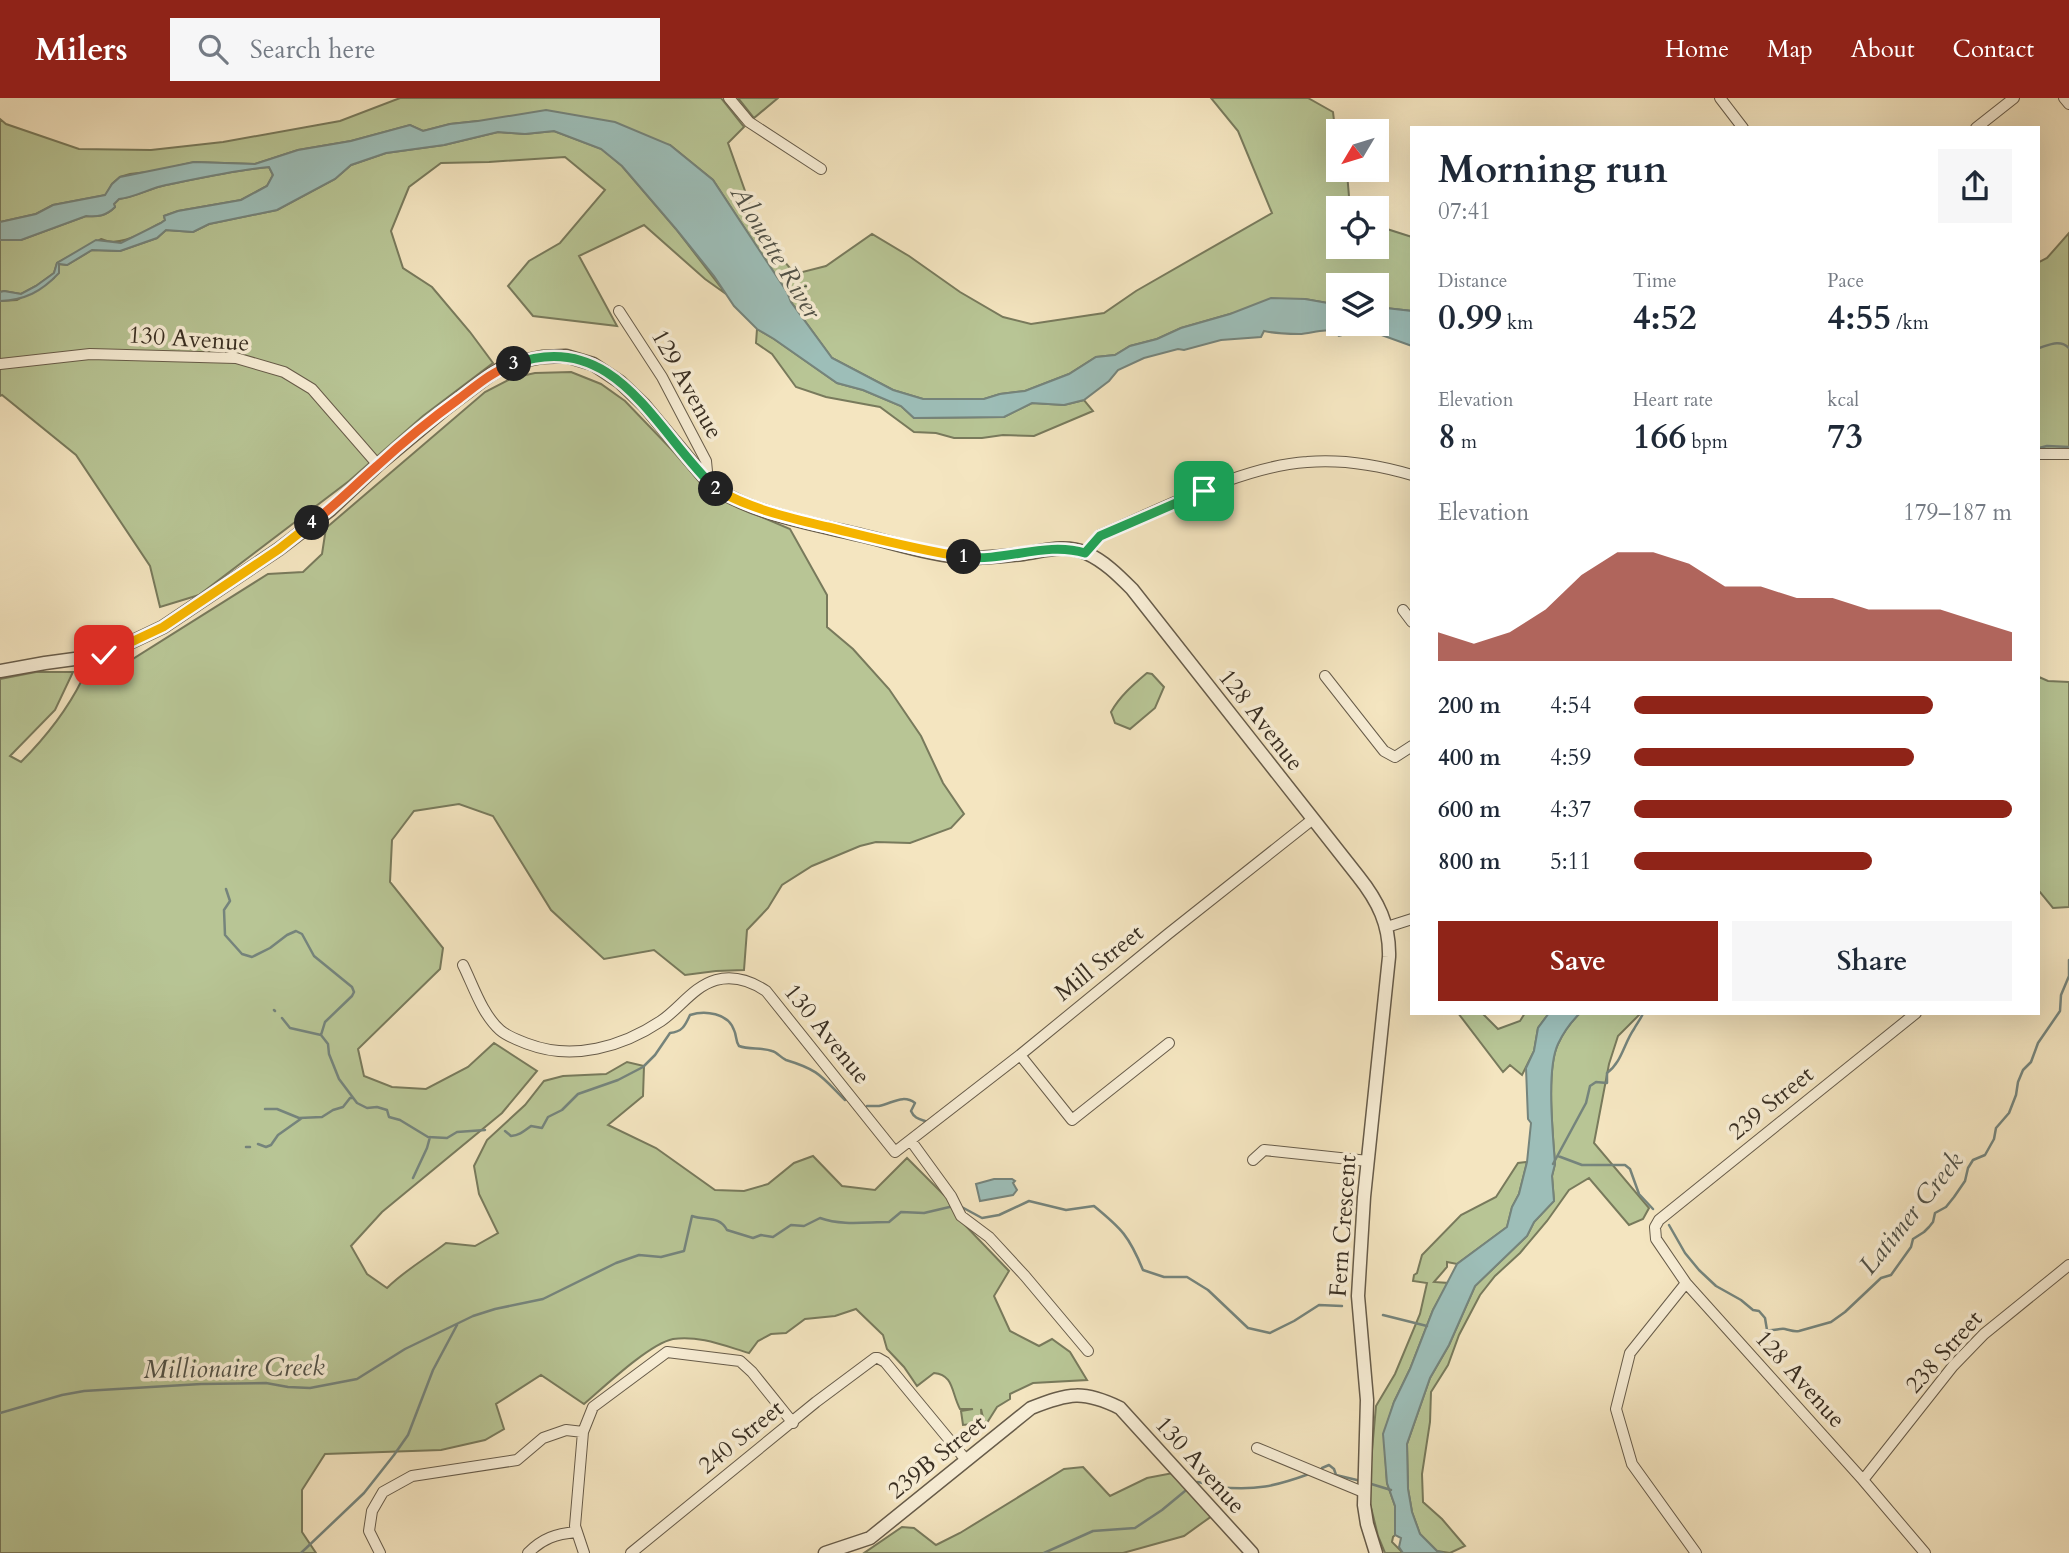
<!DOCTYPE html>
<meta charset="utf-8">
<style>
body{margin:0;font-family:Cardo,serif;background:#f6f6f7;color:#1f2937;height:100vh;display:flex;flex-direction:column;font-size:26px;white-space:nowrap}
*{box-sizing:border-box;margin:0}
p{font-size:23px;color:#747a83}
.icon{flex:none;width:38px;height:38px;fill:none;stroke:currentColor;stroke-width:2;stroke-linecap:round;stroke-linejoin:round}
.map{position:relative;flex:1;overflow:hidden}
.drawer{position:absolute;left:1410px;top:28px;width:630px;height:889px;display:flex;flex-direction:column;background:#fff;border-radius:0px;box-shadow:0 7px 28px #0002}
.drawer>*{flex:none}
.needle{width:46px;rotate:232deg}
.fabs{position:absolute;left:1326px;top:21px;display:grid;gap:14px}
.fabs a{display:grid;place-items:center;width:63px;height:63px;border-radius:0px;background:#fff;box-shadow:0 7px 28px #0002;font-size:35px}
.pin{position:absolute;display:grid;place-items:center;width:60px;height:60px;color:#fff;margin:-30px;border-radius:14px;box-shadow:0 4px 10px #0006}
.km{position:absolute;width:35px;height:35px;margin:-18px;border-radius:50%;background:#222;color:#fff;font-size:19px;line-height:35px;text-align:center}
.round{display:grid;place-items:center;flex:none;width:74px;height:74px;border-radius:0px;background:#f6f6f7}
.headline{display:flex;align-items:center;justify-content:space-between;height:119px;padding:0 28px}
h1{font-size:38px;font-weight:600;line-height:52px}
.figures{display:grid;grid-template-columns:repeat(3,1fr);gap:10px;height:119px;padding:7px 28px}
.figures div{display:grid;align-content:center}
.figures b{font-size:35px;font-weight:600}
.figures small{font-size:19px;font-weight:400}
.figures p{font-size:19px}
.chart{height:196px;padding:14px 28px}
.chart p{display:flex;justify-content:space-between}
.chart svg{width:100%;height:126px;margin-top:7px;fill:#8f2418;opacity:.7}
.cta{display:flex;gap:14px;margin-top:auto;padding:14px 28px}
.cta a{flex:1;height:80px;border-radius:0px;background:#8f2418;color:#fff;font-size:28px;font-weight:600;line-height:80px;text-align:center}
.cta a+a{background:#f6f6f7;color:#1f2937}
ul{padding:0 28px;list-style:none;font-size:23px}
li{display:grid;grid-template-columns:112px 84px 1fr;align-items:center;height:52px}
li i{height:18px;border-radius:9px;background:#8f2418}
header{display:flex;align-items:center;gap:42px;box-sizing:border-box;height:98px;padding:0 35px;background:#8f2418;color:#fff}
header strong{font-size:33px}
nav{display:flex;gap:38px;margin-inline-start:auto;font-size:24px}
.search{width:490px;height:63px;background:#f6f6f7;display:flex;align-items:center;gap:18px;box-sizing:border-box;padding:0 24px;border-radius:0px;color:#747a83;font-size:26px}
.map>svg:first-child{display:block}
.green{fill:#b8c595;stroke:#787a5c;stroke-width:2}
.water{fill:#9dbeb8;stroke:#75847c;stroke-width:2}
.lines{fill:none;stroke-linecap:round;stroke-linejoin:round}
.stream{stroke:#75847c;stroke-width:2.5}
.minor-casing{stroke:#675c4a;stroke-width:12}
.tertiary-casing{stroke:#675c4a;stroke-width:15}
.minor{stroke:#f8eed6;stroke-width:10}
.tertiary{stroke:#f8eed6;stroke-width:12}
.split-1-casing{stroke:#fff;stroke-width:14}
.split-2-casing{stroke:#fff;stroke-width:14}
.split-3-casing{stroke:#fff;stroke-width:14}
.split-4-casing{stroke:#fff;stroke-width:14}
.split-5-casing{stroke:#fff;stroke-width:14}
.split-1{stroke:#22a559;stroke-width:9}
.split-2{stroke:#f5b400;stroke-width:9}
.split-3{stroke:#22a559;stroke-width:9}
.split-4{stroke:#f0652b;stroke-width:9}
.split-5{stroke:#f5b400;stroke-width:9}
.labels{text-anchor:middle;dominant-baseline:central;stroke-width:7;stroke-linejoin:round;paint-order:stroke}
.street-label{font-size:24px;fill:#382e22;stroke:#f8eed6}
.water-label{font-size:26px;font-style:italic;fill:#515248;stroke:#f8eed6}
</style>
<header>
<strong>Milers</strong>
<div class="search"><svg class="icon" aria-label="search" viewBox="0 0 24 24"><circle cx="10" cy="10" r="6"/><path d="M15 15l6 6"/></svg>Search here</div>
<nav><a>Home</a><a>Map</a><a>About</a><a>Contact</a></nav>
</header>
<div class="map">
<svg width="2069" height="1455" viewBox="0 0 2069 1455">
<rect width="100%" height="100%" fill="#f4e5c0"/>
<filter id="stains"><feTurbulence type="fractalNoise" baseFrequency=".00286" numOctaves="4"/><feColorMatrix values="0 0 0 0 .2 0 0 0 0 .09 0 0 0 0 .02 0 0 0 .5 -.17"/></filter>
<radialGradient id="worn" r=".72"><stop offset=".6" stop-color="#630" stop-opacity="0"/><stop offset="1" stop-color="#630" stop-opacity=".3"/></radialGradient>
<path class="green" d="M400 0H721L744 29 728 45 760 135 795 176 826 168 872 136 909 158 960 194 1003 219 1031 226 1104 215 1136 193 1272 115 1238 33 1211 0H1308L1333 14C1335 33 1339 52 1339 72H1346L1347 75 1350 110H1339V149H1377V125L1387 131 1412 139V213L1377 209V187H1339V207L1305 201 1230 216 1181 230 1157 241 1130 248 1115 257 1096 259 1069 276 1025 293 1000 296 984 301H923L893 292 832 260 791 204 787 195 713 82 670 47 478 23 450 26 423 33 410 27 351 43 298 52 255 66 194 64 156 73 130 76 120 79 112 86 106 97 53 107 36 116 0 124V21L6 26 79 51 151 52 223 44 340 23Z
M738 0H778L754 20Z
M554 33 602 51 622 68 676 131 726 196 705 181 644 127 579 158 617 228 533 218 508 188 529 163 560 145 605 92 565 59 489 64 441 65 409 89 391 133 403 170 432 189 470 234 493 265 423 318 349 383 199 497 160 509 150 468 76 357 2 297 0 298V203L17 202 54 180 59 166 67 167 92 152 120 153 157 140 166 132 193 134 209 126 277 112 335 81 351 67 386 55 444 47 498 34 525 36Z
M269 69 273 77 267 88 241 102 178 113 164 118 165 122 161 125C142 134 121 150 101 141L57 165 54 175 36 188 21 196 4 193 0 194V142H21L86 118C98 119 106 118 115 109L114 106 119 101C136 99 150 90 166 87 200 80 235 72 269 69Z
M2069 135V356H2039V164L2047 160Z
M757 231 774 241 837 285 863 292 901 308 914 320 1004 319 1032 305 1064 307 1084 302 1093 313 1034 338 1003 337 982 340H954L936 335 914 334 880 309 826 299 796 289 772 256 756 245Z
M571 274 601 286 625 303 673 353 705 390 726 404 790 431 827 497V529L853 551 889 591 921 638 943 685 964 716 951 730 910 745 876 744 860 748 812 768 782 787 768 810 747 832 744 872 716 873 685 877 654 852 604 861 551 812 493 718 459 706 414 713 392 742 390 784 443 850 440 871 358 951 364 978 392 989 426 991 468 969 494 945 537 973 502 1015 382 1114 351 1148 367 1176 387 1190C405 1172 427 1160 446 1145L475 1148 498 1135 479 1096 474 1068 487 1042 525 1007 544 983 563 978 606 976 627 964 644 968 643 998 608 1027 656 1050 715 1092 744 1093 768 1086 794 1065 813 1058 842 1088 875 1092 907 1060 948 1101 958 1120 1009 1173 994 1198 1010 1233 1039 1248 1052 1241 1070 1254 1087 1282 1033 1285 1010 1296V1301L997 1309 985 1328 981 1311 982 1325 963 1327 961 1313 973 1311H960C951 1294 954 1277 934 1275L917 1288 904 1269 887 1251 883 1237 856 1211 835 1218 805 1221 786 1235 771 1236 758 1243 749 1255C725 1248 699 1237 673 1241 649 1246 604 1289 584 1306L541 1277 496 1306 504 1331 485 1342 441 1352 325 1356 302 1392V1434L316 1455H0V581L36 574H73L55 612 10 658 21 664C46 639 66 614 82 582L112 574 268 476 303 474 322 456 326 430 485 294 512 280 535 275Z
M1147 575 1152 576 1164 589 1155 610 1130 631 1115 625 1111 614C1120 598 1133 587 1147 575Z
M2039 579 2048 583 2069 584V809L2053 810 2039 793Z
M1458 915H1482L1498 931 1520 923 1525 915H1549L1538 930 1534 953 1522 977 1510 967 1503 974Z
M1580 915H1641L1618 938 1609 966 1594 1045 1649 1110 1643 1121 1629 1127 1589 1080 1569 1092 1547 1123 1520 1155 1495 1178 1480 1197 1459 1237 1448 1267 1431 1294 1430 1324 1422 1376 1423 1404 1442 1421 1465 1448 1450 1455 1437 1453 1420 1436 1412 1414 1408 1391 1407 1346 1430 1280 1449 1247 1475 1188 1527 1138 1534 1124 1554 1103 1552 1078 1555 1066C1553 1037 1546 971 1558 946 1563 935 1571 924 1580 915Z
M1527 1064 1519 1096 1512 1109 1507 1129 1457 1166 1447 1164V1169L1434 1184 1448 1185 1433 1212 1410 1271 1394 1304 1384 1336 1387 1385 1395 1408V1437L1393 1439 1392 1444 1403 1455H1385L1378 1438 1368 1397 1376 1308 1395 1276 1420 1216 1427 1185 1413 1183 1414 1177 1417 1175 1422 1157 1461 1117 1496 1099 1518 1065Z
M1083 1369 1110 1398 1147 1380 1178 1374 1216 1415 1184 1438 1123 1455H864L902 1429 914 1430 936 1447 960 1435 1064 1371Z"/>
<path class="water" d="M546 12 615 24 670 47 713 82 787 194 791 204 832 260 893 292 923 301H984L1000 296 1025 293 1069 276 1096 259 1115 257 1130 248 1157 241 1181 230 1230 216 1271 200 1305 201 1339 207V226H1377V209L1412 213V248L1365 231 1339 238C1328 227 1313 236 1299 236 1291 236 1272 235 1264 233L1261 239 1221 242 1184 252 1178 251 1144 260 1118 272 1109 283 1084 302 1064 307 1032 305 1004 319 914 320 901 308 863 292 837 285 774 241 757 231 734 208 714 178 676 131 622 68 601 51 554 33 525 36 498 34 444 47 386 55 351 67 335 81 277 112 209 126 193 134 166 132 157 140 120 153 92 152 67 167 59 166V175C41 194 25 202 0 203V194L4 193 21 196 36 188 54 175 57 165 96 142 121 145 161 125 165 122 164 118 178 113 241 102 267 88 273 77 269 69C235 72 200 80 166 87 150 90 136 99 119 101L114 106 115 109C106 118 98 119 86 118L21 142H0V124L36 116 53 107 105 97 112 86 120 79 194 64 255 66 298 52 351 43 410 27 423 33 450 26 478 23Z
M1549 915H1580C1571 924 1563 935 1558 946 1546 971 1553 1037 1555 1066L1552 1078 1554 1103 1534 1124 1527 1138 1475 1188 1449 1247 1430 1280 1407 1346 1408 1391 1412 1414 1420 1436 1437 1453 1444 1455H1403L1399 1449 1401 1440 1395 1437V1408L1387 1385 1383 1336 1394 1304 1410 1271 1433 1212 1457 1166 1507 1129 1512 1109 1519 1096 1527 1064 1531 1025 1528 1021 1526 970 1534 953 1538 930Z
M994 1081H1012L1015 1083 1013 1085 1017 1092 1013 1097 980 1103 976 1086Z"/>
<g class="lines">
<path class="stream" d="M2039 250C2049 247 2060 241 2069 250
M2039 350 2047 348 2069 349
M226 791 230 803 224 812 225 837 242 856 252 859 270 850 287 837 296 833 302 836 314 858 352 889 354 894 352 898 325 924 321 937 328 946 329 956 339 981 357 1005 367 1010 377 1009 387 1012 389 1019 400 1022 428 1039 447 1040 457 1034 485 1032
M274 912 275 913
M282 920 290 930 321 937
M867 1008C871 1008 875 1008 879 1008 893 1005 903 996 915 1005L911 1013C914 1020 919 1021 925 1023
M265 1011H277L299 1020 322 1019 333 1012 343 1009 350 1000H353
M505 1033 511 1038C520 1037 524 1033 531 1028L542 1030 548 1019 562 1012 578 996 618 982 643 969 655 957 670 935C682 934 685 928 690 917 705 912 728 915 734 932 737 938 735 942 739 948 749 952 762 949 772 953 777 954 781 960 786 962 819 972 821 978 845 1002
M258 1046 266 1049 271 1047 278 1037 302 1020
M246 1049H250
M1558 1058 1582 1067H1625L1630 1071 1639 1096 1653 1111
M1553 1066 1586 1005 1590 988 1596 984 1607 985V975C1622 964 1624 945 1634 931 1637 925 1641 921 1643 915
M413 1080 427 1050 430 1039
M1669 1127 1685 1155 1699 1172 1716 1188 1741 1202 1753 1212 1759 1213 1765 1220 1767 1232C1774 1233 1780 1230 1785 1231 1790 1232 1793 1234 1799 1233L1831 1224 1845 1214 1881 1180 1891 1177 1911 1149 1913 1141 1924 1134 1929 1129 1933 1124 1935 1115 1946 1109 1954 1099 1965 1083 1968 1070 1973 1062 1985 1057 1994 1041 1996 1030 2009 1015 2016 997 2018 984 2023 972 2031 964 2038 945 2060 913 2061 897 2069 878V862
M1383 1217 1427 1228
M0 1315 62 1297 84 1293 201 1286 266 1285 288 1289 310 1290 357 1281 405 1251 473 1218 495 1211 543 1201 616 1165 639 1157 661 1159 684 1153 692 1118C706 1123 719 1117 727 1132L753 1140 761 1137 773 1139 791 1127 804 1128 820 1120C842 1128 866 1124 889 1124L901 1114 924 1115 958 1107 982 1120 999 1117 1029 1103 1066 1112 1094 1108C1122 1131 1129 1138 1143 1172L1164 1179H1187L1208 1192 1248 1230 1270 1235 1294 1223 1319 1207 1342 1208
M1322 1370 1329 1367 1334 1371 1336 1377 1361 1383
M1197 1384C1204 1385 1212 1388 1219 1389 1255 1393 1276 1388 1309 1376
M1368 1385 1391 1392
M301 1455 364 1395 394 1357 408 1337 433 1272 457 1227
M1044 1455 1093 1433 1135 1430 1162 1412 1185 1393"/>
<g class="minor-casing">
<path id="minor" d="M729 0 749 24 821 71
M1720 0 1743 30
M2064 0 2069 6
M1976 30 2014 0
M619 213 662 279 706 363 708 384
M0 266 90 256 236 260 284 274 312 291 378 367
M2039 356H2069
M1085 455 1100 437C1160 412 1241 368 1307 364 1343 361 1378 367 1412 377
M1403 512 1412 524
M1325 578 1384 653 1395 659 1412 648
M1387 829 1412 821
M463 867C473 887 482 916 500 932 508 939 518 942 528 946 573 963 622 949 661 923 679 911 694 888 716 882 735 877 751 883 766 893L895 1054 1020 957 1168 836 1313 721
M1916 915 1659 1122 1655 1129 1656 1141 1686 1185 1863 1382 1925 1455
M1020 957 1072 1022 1169 945
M911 1043 951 1098 961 1118 989 1139 1025 1178 1088 1253
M1253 1062 1264 1052 1368 1063
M1686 1185 1630 1255 1616 1311 1632 1366 1696 1455
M1257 1350 1363 1394
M1863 1382 1953 1268 1984 1236 2069 1167
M380 1455 369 1433 372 1413 383 1394 412 1378 517 1362 543 1340 566 1332 583 1334
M528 1455C543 1440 556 1436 576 1434
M584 1455 575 1428 583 1334 593 1309 667 1254 740 1263 752 1274 793 1325
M631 1455 816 1304 875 1260H878L885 1264 966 1362"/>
</g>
<g class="tertiary-casing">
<path id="tertiary" d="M0 573 45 565 104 557 163 529 279 451 330 412 378 367 445 311 490 277 500 271 522 263 542 259 566 258 593 266 620 284 644 307 708 384C743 415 819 427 864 438 898 446 934 458 969 460 986 460 1006 458 1023 456 1044 453 1065 446 1086 455 1104 463 1118 477 1132 491L1358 778C1378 803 1390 827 1389 859L1364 1099 1358 1198 1367 1302 1364 1407 1367 1426 1376 1455
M825 1455 870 1440 1031 1310C1069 1295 1083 1292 1120 1310L1252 1455"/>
</g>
<use href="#minor" class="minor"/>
<use href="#tertiary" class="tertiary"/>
</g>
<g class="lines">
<g class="split-1-casing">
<path id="split-1" d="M964 459C1005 464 1046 443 1085 455L1100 438 1204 393"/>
</g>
<g class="split-2-casing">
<path id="split-2" d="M716 391C750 411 790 420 828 429 873 440 918 452 964 459"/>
</g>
<g class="split-3-casing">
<path id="split-3" d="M514 266C616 229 656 335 716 391"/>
</g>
<g class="split-4-casing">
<path id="split-4" d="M312 425C335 408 355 387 377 368 403 344 431 321 460 300 477 287 493 273 514 266"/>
</g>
<g class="split-5-casing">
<path id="split-5" d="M104 557 163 529 279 451 312 425"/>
</g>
<use href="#split-1" class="split-1"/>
<use href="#split-2" class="split-2"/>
<use href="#split-3" class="split-3"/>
<use href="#split-4" class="split-4"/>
<use href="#split-5" class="split-5"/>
</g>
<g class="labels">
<g class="street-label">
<text transform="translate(189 241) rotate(4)">130 Avenue</text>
<text transform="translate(687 286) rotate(61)">129 Avenue</text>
<text transform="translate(1261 622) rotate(52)">128 Avenue</text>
<text transform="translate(1099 865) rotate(-39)">Mill Street</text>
<text transform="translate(827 936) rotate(51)">130 Avenue</text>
<text transform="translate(1771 1005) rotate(-39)">239 Street</text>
<text transform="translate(1343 1128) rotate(-86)">Fern Crescent</text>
<text transform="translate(1944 1254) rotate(-48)">238 Street</text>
<text transform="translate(1800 1281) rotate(48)">128 Avenue</text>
<text transform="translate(741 1339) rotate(-39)">240 Street</text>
<text transform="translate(937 1359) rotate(-39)">239B Street</text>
<text transform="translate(1200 1367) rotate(48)">130 Avenue</text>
</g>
<g class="water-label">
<text transform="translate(776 154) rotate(59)">Alouette River</text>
<text transform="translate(1911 1115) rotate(-51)">Latimer Creek</text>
<text transform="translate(234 1270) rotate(-1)">Millionaire Creek</text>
</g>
</g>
<rect width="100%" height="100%" filter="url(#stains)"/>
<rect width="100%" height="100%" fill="url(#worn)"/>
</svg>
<div class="fabs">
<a><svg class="needle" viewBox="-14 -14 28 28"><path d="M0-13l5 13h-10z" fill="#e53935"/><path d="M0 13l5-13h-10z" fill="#747a83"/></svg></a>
<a><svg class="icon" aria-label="locate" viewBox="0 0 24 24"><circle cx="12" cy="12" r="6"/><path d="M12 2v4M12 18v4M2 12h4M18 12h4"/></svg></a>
<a><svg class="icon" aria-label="layers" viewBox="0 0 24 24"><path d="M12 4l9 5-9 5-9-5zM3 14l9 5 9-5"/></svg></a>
</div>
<div class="pin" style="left:1204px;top:393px;background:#1e9e55"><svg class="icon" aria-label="arrive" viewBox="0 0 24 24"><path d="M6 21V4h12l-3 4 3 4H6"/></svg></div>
<div class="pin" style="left:104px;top:557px;background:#d93025"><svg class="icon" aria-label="check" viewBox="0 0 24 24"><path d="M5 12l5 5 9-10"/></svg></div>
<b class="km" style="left:964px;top:459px">1</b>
<b class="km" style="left:716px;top:391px">2</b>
<b class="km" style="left:514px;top:266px">3</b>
<b class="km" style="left:312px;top:425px">4</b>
<section class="drawer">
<div class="headline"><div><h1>Morning run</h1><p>07:41</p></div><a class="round"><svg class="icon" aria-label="share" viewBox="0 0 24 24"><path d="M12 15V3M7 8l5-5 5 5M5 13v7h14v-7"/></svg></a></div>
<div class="figures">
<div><p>Distance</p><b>0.99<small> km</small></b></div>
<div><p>Time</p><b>4:52</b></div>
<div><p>Pace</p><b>4:55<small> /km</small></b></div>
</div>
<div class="figures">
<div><p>Elevation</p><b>8<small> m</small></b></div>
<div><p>Heart rate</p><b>166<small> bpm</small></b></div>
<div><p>kcal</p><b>73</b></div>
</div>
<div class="chart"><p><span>Elevation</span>179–187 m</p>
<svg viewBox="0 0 160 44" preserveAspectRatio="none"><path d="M0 44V34L10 38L20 34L30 26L40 14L50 6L60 6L70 10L80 18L90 18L100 22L110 22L120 26L130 26L140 26L150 30L160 34V44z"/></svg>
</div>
<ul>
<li><b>200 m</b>4:54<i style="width:79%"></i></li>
<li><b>400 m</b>4:59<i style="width:74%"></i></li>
<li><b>600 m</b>4:37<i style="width:100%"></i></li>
<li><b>800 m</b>5:11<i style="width:63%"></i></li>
</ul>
<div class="cta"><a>Save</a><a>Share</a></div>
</section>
</div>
